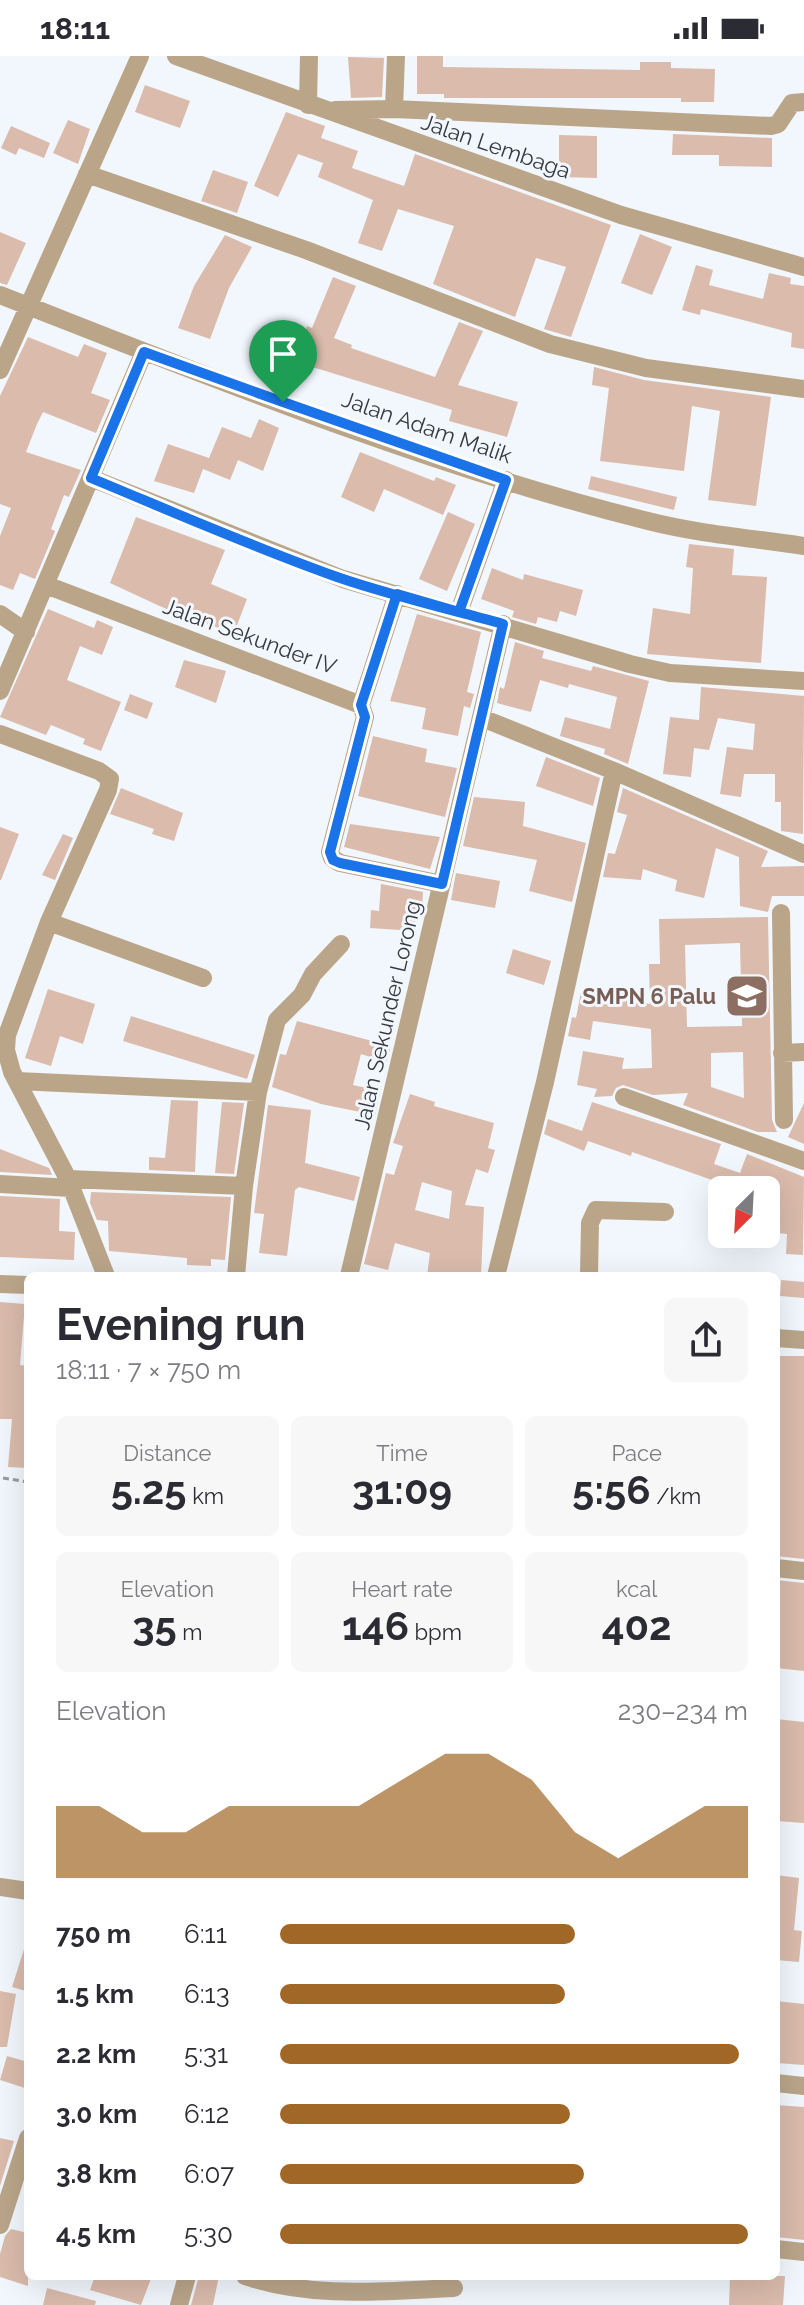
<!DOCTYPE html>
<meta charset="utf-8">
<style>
body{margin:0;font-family:Raleway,sans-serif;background:#f7f7f7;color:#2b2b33;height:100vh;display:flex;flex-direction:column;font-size:30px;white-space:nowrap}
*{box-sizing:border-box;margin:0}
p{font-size:26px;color:#7c7c81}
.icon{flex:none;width:44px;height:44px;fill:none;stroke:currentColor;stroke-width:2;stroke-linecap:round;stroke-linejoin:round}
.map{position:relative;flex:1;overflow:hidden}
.panel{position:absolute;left:24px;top:1216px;width:756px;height:1008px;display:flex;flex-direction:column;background:#fff;border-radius:12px;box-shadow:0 8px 32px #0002}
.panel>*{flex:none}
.needle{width:52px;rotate:204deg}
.tools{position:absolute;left:708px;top:1120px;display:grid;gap:16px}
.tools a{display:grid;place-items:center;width:72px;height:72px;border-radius:12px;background:#fff;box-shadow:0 8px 32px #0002;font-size:40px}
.pin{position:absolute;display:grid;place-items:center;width:68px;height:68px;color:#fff;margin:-82px -34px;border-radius:50% 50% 50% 0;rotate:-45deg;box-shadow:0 0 8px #0007}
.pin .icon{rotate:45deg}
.round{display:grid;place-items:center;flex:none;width:84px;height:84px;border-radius:12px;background:#f7f7f7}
.head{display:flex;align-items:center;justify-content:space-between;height:136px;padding:0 32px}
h1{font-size:44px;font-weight:700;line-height:60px}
.stats{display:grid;grid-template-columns:repeat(3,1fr);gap:12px;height:136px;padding:8px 32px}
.stats div{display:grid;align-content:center;border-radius:12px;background:#f7f7f7;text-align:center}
.stats b{font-size:40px;font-weight:700}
.stats small{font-size:22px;font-weight:400}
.stats p{font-size:22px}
.chart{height:224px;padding:16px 32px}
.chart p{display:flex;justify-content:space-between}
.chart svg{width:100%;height:144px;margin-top:8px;fill:#a16726;opacity:.7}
ul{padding:0 32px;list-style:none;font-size:26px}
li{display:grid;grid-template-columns:128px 96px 1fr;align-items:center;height:60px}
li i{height:20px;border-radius:10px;background:#a16726}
.status{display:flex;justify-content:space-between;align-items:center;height:56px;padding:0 40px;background:#fff;direction:ltr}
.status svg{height:22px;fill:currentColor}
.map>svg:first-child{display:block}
.building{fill:#dabbac;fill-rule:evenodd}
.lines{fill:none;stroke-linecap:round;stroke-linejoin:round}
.path{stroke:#979a9f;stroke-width:3;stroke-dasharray:6 4;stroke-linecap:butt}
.minor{stroke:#baa589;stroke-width:18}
.route-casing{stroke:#fff;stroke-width:16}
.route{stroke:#1a73e8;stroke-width:10}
.labels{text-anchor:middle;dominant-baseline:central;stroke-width:6;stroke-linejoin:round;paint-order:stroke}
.street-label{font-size:22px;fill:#37393c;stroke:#f2f7fe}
.education-label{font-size:22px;font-weight:bold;fill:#785e54;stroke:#f2f7fe;text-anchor:end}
</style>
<div class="status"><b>18:11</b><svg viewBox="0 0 49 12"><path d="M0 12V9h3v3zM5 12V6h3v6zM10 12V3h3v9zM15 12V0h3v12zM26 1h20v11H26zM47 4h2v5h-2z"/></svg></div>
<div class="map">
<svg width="804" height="2249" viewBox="0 0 804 2249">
<rect width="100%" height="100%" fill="#f2f7fe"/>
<path class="building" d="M417 0H443V11L640 14V6H671V12L715 13 714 46H681V42H444V38H417Z
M348 1 384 2 382 41 351 42Z
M145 29 190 45 180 72 135 56Z
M286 56 325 70 321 82 358 95 352 112 404 130 415 98 611 169 571 281 544 273 566 211 536 202 515 261 433 228 454 170 398 153 382 195 358 187 373 144 318 121 323 107 298 98 278 141 254 130Z
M68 64 90 73 78 108 53 97Z
M11 70 50 87 44 102 19 92 16 99 1 92Z
M673 78 772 82V111L719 110V99H672Z
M559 79 597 80V122L559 121Z
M213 114 248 126 237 157 201 145Z
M0 176 26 187 7 229 0 227Z
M640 178 672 191 652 239 621 227Z
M225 179 252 191 229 232 210 283 178 272 194 230Z
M696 209 713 214 709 229 763 243 769 217 791 222 790 228 804 230V293L791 291 792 277 701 253 700 259 682 254Z
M333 221 356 230 334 282 352 289 351 292 435 321 459 266 483 275 458 329 518 346 507 381 449 365 452 354 293 305 307 270 312 272Z
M28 281 78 301 84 288 107 297 91 337 110 344 96 377 43 356 37 368 26 396 81 414 69 441 64 439 51 473 55 475 35 523 20 517 13 534 0 529V480L11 452 0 448V340Z
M594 311 644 324 771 341 756 450 708 444 720 355 692 350 684 415 600 405 609 332 592 329Z
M259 363 279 372 263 415 238 404 230 424 203 413 194 437 154 425 168 388 209 402 222 371 251 382Z
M360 396 434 425 436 421 456 429 443 459 384 433 374 456 341 441Z
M591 420 677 441 674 454 588 433Z
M448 456 475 468 447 535 419 523Z
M136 461 225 494 211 528 247 543 234 577 179 559 110 527Z
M689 488 734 493 732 519 767 521 761 607 647 598 653 552 690 558 693 512 686 511Z
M492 512 523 524 524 518 583 534 576 560 560 555 557 566 538 561 536 568 512 561 514 555 481 543Z
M48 553 94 572 97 564 113 571 102 599 80 590 67 624 121 646 101 695 83 688 85 683 51 669 46 679 0 661Z
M417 558 481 576 467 636 474 638 470 652 464 650 458 680 422 673 426 652 390 645Z
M515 586 544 595 542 602 591 615 593 610 649 625 628 708 604 698 605 693 560 680 565 661 610 673 617 641 569 628 568 632 540 624 531 656 497 647 500 631 504 633Z
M184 604 226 615 216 647 175 631Z
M701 631 804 640 803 778 781 775V746H775V718H744L741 741 720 738 727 691 753 694 755 668 718 662 709 694 694 692 691 721 663 718 670 661 699 664Z
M130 638 153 647 147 663 124 654Z
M373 680 427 693 425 706 457 712 445 761 358 740Z
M546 701 600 722 593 750 536 730Z
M121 732 183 757 174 785 152 778 154 773 110 758Z
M623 732 768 795 761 811 804 810V840H772L768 856 740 850 739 801 716 792 704 842 675 835 677 824 643 813 641 824 603 821 608 797 615 798 627 759 617 756Z
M474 741 525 746 523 770 586 787 572 846 529 835 537 804 463 790Z
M350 768 440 781 430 813 344 791Z
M0 771 19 778 1 824H0Z
M63 778 73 782 55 824 42 819Z
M456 817 500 825 495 852 451 844Z
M381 828 423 836 422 855 416 854 415 875 370 872 371 854 379 855Z
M768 861 772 1064 777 1076H758L683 1049 688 1037 653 1039 623 1029 616 1032 612 1040 594 1041 597 1033 577 1029 583 995 624 1002 622 1013 652 1012 651 973 593 965 590 984 568 980 572 961 576 962 581 936 650 948 649 908H660L659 863ZM740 887 742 970 687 971 685 889ZM743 996 744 1042 711 1031V997Z
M513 893 551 905 544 929 506 917Z
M48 933 95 948 83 988 60 980 51 1010 25 1002Z
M131 960 255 999 247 1023 123 985Z
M297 965 391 990 386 1006 361 998 353 1029 380 1035 375 1059 321 1048 272 1031 280 998 286 999Z
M410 1038 435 1046 434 1050 494 1067 488 1092 495 1094 488 1117 476 1113 465 1149 484 1151 481 1220 449 1217 427 1220 430 1197 395 1187 388 1214 364 1208 386 1117 394 1119 403 1090 393 1087ZM422 1126 452 1135 449 1163 415 1154Z
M171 1044 198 1045 195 1116 149 1114V1101L165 1102Z
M222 1046 244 1047 234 1118 215 1117Z
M592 1046 721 1088 714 1108 740 1117 747 1098 804 1121 803 1199 786 1198 787 1178 766 1176V1134H709L712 1124 632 1096 631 1100 588 1085 584 1095 544 1078 548 1063 582 1075Z
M804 1047V1088L788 1081Z
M268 1049 311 1054 305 1107 360 1121 354 1145 299 1131 295 1134 287 1200 259 1197 264 1158 254 1157Z
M0 1093 49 1112 52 1119 0 1116Z
M91 1136 231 1141 225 1204 211 1203V1210L187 1209V1202L109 1195 108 1165 97 1164 90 1147Z
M0 1140 60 1143 59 1175 75 1176 74 1204 0 1201Z
M781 1224 804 1226V1242L780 1240Z
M0 1246 25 1248 20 1309 28 1310V1412L8 1411 12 1363H0Z
M776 1300H804V1503L776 1500Z
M776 1524 804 1527V1615L776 1612Z
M776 1663 804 1666V1767L776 1765Z
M776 1819 799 1822 794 1874 802 1875 799 1906 776 1904Z
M25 1890 28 1891 26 1935 12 1931Z
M0 1935 16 1938 7 1991H0Z
M776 1945 804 1948V2009L776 2007Z
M7 2000 28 2006V2033L0 2024Z
M776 2049 804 2051V2184L776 2181Z
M0 2082 14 2085 0 2130Z
M11 2173 28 2177V2230L0 2221V2198L5 2180Z
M95 2220H152L141 2249 90 2234Z
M199 2220H219L213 2249H191Z
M730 2220H785L783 2249H729Z
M47 2232 96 2245 95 2249H43Z"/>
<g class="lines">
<path class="path" d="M3 1422 28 1426"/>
<path class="minor" d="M176 0 621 159 804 211
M308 49 309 0
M394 53 396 0
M335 54 394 53 771 70 778 68 792 47 804 46
M87 118 306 194 550 288 646 312 804 333
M0 239C212 322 427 410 648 465 699 478 752 482 804 490
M0 314 140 0
M91 422 343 523 630 608 670 617 804 625
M46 529 361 649 365 661 330 796 332 802 340 807 442 828
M459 556 506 424
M0 558 26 576
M0 635 144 296
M361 649 397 538
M482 662 614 715 804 798
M0 678 99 715 110 723 108 734 49 866 7 979 6 994 12 1016 68 1123 106 1220
M781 857 784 1064
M49 866 203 922
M782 997 804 996
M17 1025 258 1036
M624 1041 804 1105
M68 1123 244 1130
M0 1128 71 1132
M236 1220 244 1130 258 1036 277 964 302 939 313 918 341 888
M349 1220 503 568
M496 1220 545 1026 614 715
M589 1220 590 1167 596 1154 665 1156
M0 1228 28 1229
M776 1282 804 1284
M776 1512 804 1515
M0 1831 28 1835
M776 2027 804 2030
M0 2169 28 2082
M776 2193 804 2196
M245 2220C312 2243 384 2235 454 2232
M179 2249 187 2220"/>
</g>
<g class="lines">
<g class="route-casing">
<path id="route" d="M283 346 506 424 459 556 397 538 361 649 365 661 330 796 333 804 340 807 442 828 503 568C449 553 393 540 340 522 255 492 173 456 91 422L144 296 283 346"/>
</g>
<use href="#route" class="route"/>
</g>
<defs>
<g id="school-square" transform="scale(2.3)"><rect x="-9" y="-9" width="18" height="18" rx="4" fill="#8d6e63" stroke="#f2f7fe"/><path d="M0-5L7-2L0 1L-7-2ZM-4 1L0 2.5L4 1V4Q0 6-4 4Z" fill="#fff"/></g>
</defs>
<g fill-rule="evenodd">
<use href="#school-square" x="747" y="940"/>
</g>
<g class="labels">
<g class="street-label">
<text transform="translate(496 90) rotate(19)">Jalan Lembaga</text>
<text transform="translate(427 371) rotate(19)">Jalan Adam Malik</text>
<text transform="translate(250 580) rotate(20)">Jalan Sekunder IV</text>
<text transform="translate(387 959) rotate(-77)">Jalan Sekunder Lorong</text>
</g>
<g class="education-label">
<text x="716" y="940">SMPN 6 Palu</text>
</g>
</g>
</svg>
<div class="tools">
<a><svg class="needle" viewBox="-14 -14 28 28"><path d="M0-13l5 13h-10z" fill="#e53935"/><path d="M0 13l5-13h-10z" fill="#7c7c81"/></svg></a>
</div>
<div class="pin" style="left:283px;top:346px;background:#1e9e55"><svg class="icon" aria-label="arrive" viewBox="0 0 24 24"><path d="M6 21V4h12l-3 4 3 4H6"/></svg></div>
<section class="panel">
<div class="head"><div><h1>Evening run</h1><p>18:11 · 7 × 750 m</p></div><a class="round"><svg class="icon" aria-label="share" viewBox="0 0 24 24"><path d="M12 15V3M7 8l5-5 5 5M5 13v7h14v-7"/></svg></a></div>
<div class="stats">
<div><p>Distance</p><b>5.25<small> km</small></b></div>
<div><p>Time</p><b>31:09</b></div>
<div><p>Pace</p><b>5:56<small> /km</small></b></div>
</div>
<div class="stats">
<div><p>Elevation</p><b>35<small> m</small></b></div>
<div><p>Heart rate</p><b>146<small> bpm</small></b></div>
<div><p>kcal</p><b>402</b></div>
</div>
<div class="chart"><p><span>Elevation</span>230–234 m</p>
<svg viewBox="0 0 160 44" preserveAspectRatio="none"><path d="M0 44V22L10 22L20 30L30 30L40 22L50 22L60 22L70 22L80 14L90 6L100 6L110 14L120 30L130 38L140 30L150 22L160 22V44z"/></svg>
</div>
<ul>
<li><b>750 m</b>6:11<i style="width:63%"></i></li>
<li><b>1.5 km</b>6:13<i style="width:61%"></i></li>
<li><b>2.2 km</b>5:31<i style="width:98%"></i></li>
<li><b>3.0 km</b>6:12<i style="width:62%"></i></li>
<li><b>3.8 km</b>6:07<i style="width:65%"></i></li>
<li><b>4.5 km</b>5:30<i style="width:100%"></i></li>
</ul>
</section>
</div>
